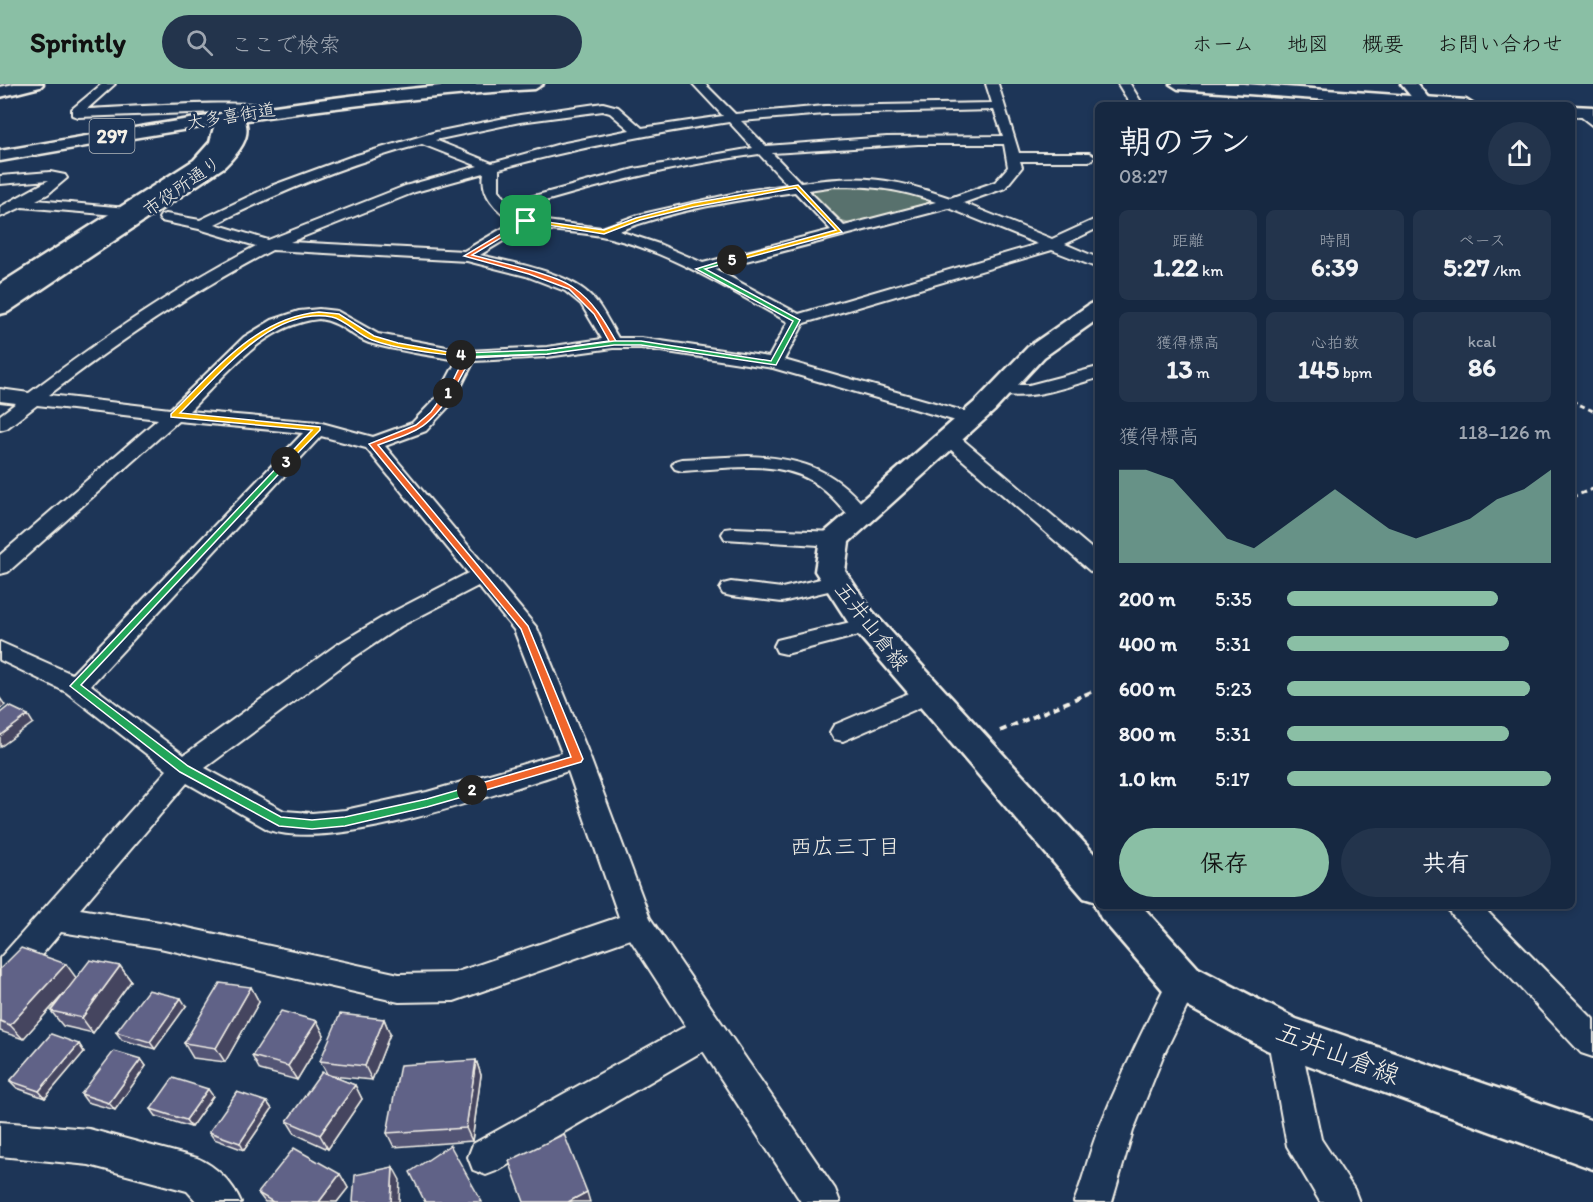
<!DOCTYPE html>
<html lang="ja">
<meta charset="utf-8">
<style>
body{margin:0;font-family:Itim,"Klee One",sans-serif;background:#23344c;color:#f1f3f6;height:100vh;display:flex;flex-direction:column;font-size:22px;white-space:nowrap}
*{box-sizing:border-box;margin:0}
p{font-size:20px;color:#9ea6b1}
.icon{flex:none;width:33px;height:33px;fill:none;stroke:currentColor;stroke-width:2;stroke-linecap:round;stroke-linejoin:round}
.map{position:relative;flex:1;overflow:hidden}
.panel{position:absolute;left:1095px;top:18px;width:480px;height:807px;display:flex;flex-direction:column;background:#162841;border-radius:9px;box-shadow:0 3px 9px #0003,0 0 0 2px #35445a}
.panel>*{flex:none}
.pin{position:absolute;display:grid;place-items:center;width:51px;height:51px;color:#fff;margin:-26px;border-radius:12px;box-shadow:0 3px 9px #0006}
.km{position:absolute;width:30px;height:30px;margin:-15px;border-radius:50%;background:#222;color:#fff;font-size:16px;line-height:30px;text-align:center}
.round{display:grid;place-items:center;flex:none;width:63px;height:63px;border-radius:32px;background:#23344c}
.overview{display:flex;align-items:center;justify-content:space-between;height:102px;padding:0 24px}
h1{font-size:33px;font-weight:800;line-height:45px}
.stats{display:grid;grid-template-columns:repeat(3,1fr);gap:9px;height:102px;padding:6px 24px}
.stats div{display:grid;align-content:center;border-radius:9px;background:#23344c;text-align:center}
.stats b{font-size:26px;font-weight:800}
.stats small{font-size:16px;font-weight:400}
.stats p{font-size:16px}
.chart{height:168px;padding:12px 24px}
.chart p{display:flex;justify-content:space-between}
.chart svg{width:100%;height:108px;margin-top:6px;fill:#8abfa5;opacity:.7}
.cta{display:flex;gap:12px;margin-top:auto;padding:12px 24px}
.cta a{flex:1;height:69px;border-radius:36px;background:#8abfa5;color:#111;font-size:24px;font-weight:800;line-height:69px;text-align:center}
.cta a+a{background:#23344c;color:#f1f3f6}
ul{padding:0 24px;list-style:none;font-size:20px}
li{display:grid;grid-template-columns:96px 72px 1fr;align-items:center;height:45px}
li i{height:15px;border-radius:8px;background:#8abfa5}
header{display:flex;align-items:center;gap:36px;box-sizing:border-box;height:84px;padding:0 30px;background:#8abfa5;color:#111}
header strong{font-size:28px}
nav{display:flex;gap:33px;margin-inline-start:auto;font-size:21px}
.search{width:420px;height:54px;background:#23344c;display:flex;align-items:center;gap:15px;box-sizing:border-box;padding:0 21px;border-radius:33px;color:#9ea6b1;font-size:22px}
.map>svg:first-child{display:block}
.green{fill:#58716d;stroke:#a6b1aa;stroke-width:1.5}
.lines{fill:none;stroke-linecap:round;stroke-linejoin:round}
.street-casing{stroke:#f4f1e8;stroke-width:4}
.secondary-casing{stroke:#f4f1e8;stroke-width:5}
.highway-casing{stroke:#f4f1e8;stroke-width:5}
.path-far1{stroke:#f4f1e8;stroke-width:3;stroke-dasharray:5 4;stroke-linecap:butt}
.path{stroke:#f4f1e8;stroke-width:4;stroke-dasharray:7 4.5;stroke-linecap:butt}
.street{fill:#1d3557;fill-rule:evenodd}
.secondary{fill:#1d3557;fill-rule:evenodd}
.highway{fill:#1d3557;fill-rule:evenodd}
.wall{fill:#535474;stroke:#f4f1e8;stroke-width:1.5}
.shaded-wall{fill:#44455e;stroke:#f4f1e8;stroke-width:1.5}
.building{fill:#616287;stroke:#f4f1e8;stroke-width:1.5}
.split-1{fill:#f0652b;stroke:#fff;stroke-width:1.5}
.split-2{fill:#f0652b;stroke:#fff;stroke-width:1.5}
.split-3{fill:#22a559;stroke:#fff;stroke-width:1.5}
.split-4{fill:#f5b400;stroke:#fff;stroke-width:1.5}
.split-5{fill:#22a559;stroke:#fff;stroke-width:1.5}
.split-6{fill:#f5b400;stroke:#fff;stroke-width:1.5}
.labels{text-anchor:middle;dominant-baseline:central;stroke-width:5;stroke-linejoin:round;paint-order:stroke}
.far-street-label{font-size:18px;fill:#f4f1e8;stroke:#1d3557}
.shield{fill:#1d3557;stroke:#b4b9bc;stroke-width:1.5}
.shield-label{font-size:20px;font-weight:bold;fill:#f4f1e8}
.street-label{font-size:21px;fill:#f4f1e8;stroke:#1d3557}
.neighbourhood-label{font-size:22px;fill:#f4f1e8;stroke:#1d3557}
.near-street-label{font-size:26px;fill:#f4f1e8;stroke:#1d3557}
</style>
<header>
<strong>Sprintly</strong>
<div class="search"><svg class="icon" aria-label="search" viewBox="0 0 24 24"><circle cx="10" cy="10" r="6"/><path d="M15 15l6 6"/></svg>ここで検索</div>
<nav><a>ホーム</a><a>地図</a><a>概要</a><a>お問い合わせ</a></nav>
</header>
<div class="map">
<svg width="1593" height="1118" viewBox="0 0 1593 1118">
<rect width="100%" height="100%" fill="#1d3557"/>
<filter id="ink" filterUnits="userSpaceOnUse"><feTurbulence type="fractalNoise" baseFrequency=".0167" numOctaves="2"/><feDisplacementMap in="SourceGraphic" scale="12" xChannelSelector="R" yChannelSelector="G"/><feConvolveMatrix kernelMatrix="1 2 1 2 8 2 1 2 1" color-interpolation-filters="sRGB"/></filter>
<g filter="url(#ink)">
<path class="green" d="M831 101 902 105 929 114 932 118 850 140 843 138 810 108 813 104Z"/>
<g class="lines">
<g class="street-casing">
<path id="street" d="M102 0H115L87 25C114 24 267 13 280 25L274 29 247 27 78 33 72 31V25Z
M693 0H705L735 30 825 22 992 19 986 0H998L1019 69H1089L1095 73 1089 77H1020L1022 83 1005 104 963 119 1052 155 1098 134V144L1065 160 1098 174V184L1052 166 804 239 784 276 977 331 979 335 977 339H963L773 284 641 264H613L547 273 474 277 453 318 426 347 385 362 537 544 586 663 650 834 835 1105 840 1118H801L703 967 499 1086 486 1091 473 1086 468 1073 473 1060 686 942 630 855 454 917 399 918 160 864 61 848 11 907 0 911V874L167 686 66 608 0 576V558L72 590 303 349 178 337 8 488 0 490V471L158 335 37 321 7 344 0 346V331L16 319 0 317V305L29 309C104 253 173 205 256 162L199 145 161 137 159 134 161 131 166 130 200 136 271 102 350 73 436 48 520 31 603 19 618 23 642 44 723 32ZM994 26 1003 52 887 53 766 62 741 37 825 30ZM603 27 610 29 630 46 560 60 492 79 435 56 520 38ZM729 38 753 64 634 85 508 119 499 106V85C575 64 651 50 729 38ZM422 60 478 82 405 102 268 156 215 140C282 107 349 79 422 60ZM918 60H1004L1008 83 995 98 950 114C895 94 860 90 801 99L772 69ZM759 70 788 101 745 107 638 131 602 144 538 136 516 126C596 101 676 81 759 70ZM484 89C480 111 497 128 515 137L464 167 290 158 415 108ZM835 102C873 102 900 105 936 118L844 142 808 106ZM795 108 831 146 703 179 659 160 619 147C675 126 736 116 795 108ZM949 124 1038 160 799 230 715 185ZM528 142C555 149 583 147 610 154 673 169 731 207 788 238L769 273 641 254H618C610 241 603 225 593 214 570 188 513 179 480 171ZM272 166 467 177 526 192 565 207 581 220 602 255 547 263 468 267 378 250 337 227 319 225 299 227 272 236 244 253 170 325 49 311C122 255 190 209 272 166ZM319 235C342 238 350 252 369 259 398 267 428 271 457 276L438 312 412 339 373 353 318 338 189 327C227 290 263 241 319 235ZM321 352 366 364 468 489 385 532 335 562 184 671 91 601ZM478 502 514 546 562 669 427 708 345 726 312 729 284 727 205 684 353 574 401 542ZM568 687 619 833 454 889 399 890 160 838 80 825 187 699 269 746C337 768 497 709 568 687Z
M1118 0H1130L1143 21H1131Z
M1581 24 1593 32V42L1575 28Z
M50 88 65 91 67 94 48 110 36 116 127 124 134 128 127 132 22 123 0 133V123L49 96 0 100V92Z
M1098 283V294C1064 303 1030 318 995 309L992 305 995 301H1029Z
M949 348 956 350 1098 470V489L1090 487 942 358 939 354 942 350Z
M748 372C802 374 839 386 871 432L867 436 860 438 853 436C840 422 828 407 812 397 775 375 723 385 682 387L675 385 672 381 675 377 682 375Z
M733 444 835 448 843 450 846 455 843 460 835 462 725 455 722 450 725 445Z
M837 491 845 493 848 498 845 503 782 518 731 512 723 510 720 505 723 500 731 498 782 504Z
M867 534 875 537 879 542 875 547 786 570 777 568 774 562 777 556Z
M928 601 937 604 941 610 937 616 843 657 834 655 830 648 834 641Z
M1448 822H1482L1593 935V973L1581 969 1452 831Z
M1183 884 1194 888 1199 898 1163 972 1133 1047 1112 1118H1074C1084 1094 1089 1068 1099 1044 1121 991 1146 939 1172 888Z
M1283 936 1295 940 1299 951 1321 1055 1354 1105 1359 1118H1320L1287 1062 1267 951 1271 940Z
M0 1038 89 1045 197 1074C216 1082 233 1099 241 1118H197L187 1107 89 1081 0 1072Z"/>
</g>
<g class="secondary-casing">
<path id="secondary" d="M14 0H43L40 3 0 13V3Z
M1401 0H1417L1434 21H1418Z
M225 27 243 33C254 52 237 70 224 83L8 228 0 230V200L194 76 210 58 217 32Z
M1098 218V235L1044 273 994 327 849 458 845 487 872 527 1098 774V822H1142L1198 884 1296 935 1593 1037V1085L1267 966 1168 912 1101 834 1095 822 1097 818 1084 814 850 541 815 487 820 455 824 449 976 317 1028 263 1090 220Z"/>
</g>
<g class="highway-casing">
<path id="highway" d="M460 0H543L535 5C355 16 178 45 0 77V67C153 40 306 14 460 0Z
M1170 0H1243L1466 16 1474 21H1400L1178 5Z
M1572 22 1593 23V33L1572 32Z"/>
</g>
<path class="path-far1" d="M1572 317 1593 327
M1572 413 1593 405"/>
<path class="path" d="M1000 647 1098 605"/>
<use href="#street" class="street"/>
<use href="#secondary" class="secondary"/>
<use href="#highway" class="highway"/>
</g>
<path class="wall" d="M120 882 131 897 93 949 63 942 51 927 67 906 23 955 0 947V885L76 894Z
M251 903 259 918 225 978 193 974 184 959Z
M186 922 155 965 122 956 116 948Z
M384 935 390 950 372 996 331 992 355 1001 362 1015 328 1065 295 1050 287 1037 327 990 320 977Z
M317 937 324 951 297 996 260 986 252 972Z
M79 960 84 968 45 1014 17 1004 10 997Z
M141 975 146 982 115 1026 87 1018 81 1010Z
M476 976 481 991 472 1057 394 1063 387 1049Z
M213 1012 191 1043 156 1032 151 1025Z
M267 1018 272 1025 244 1066 214 1055 209 1048Z
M340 1090 348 1104 337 1118H265L258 1109Z"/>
<path class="shaded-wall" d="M0 614 5 621 0 625Z
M28 631 33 639 0 663V652Z
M66 880 77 895 23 955 10 941Z
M120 882 131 897 93 949 82 934Z
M251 903 259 918 225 978 216 964Z
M181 914 186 922 155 965 150 958Z
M384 935 390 950 372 996 365 982Z
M317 937 324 951 297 996 288 982Z
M79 960 84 968 45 1014 39 1007Z
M141 975 146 982 115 1026 109 1019Z
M476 976 481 991 472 1057 466 1044Z
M355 1001 362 1015 328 1065 320 1051Z
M208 1005 213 1012 191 1043 186 1036Z
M267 1018 272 1025 244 1066 240 1059Z
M393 1083 400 1096 399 1118H391Z
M340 1090 348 1104 337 1118H319Z
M587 1108 590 1118H568Z"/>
<path class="building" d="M9 622 28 631 0 652V629Z
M21 864 66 880 10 941 0 937V885Z
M90 876 120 882 82 934 51 927Z
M220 899 251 903 216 964 184 959Z
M148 906 181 914 150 958 116 948Z
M281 927 317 937 288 982 252 972Z
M340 930 384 935 365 982 320 977Z
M51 950 79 960 39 1007 10 997Z
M114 967 141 975 109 1019 81 1010Z
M476 976 466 1044 387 1049 400 981Z
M322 988 355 1001 320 1051 287 1037Z
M173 994 208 1005 186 1036 151 1025Z
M237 1008 267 1018 240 1059 209 1048Z
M564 1050 587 1108 568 1118H524L509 1077Z
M450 1061 482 1118H425L410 1088Z
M294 1064 340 1090 319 1118H273L258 1109Z
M393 1083 391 1118H353L355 1091Z"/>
</g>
<path class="split-1" d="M524 136 529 137 472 171C496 178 557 190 574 204 594 218 605 238 617 259L547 270 471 274 452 309 446 311 466 270 547 266 609 257 594 230 569 205 529 190 464 172Z"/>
<path class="split-2" d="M446 307 452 309C426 346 419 346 378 361L528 542 583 675 581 678 472 710 466 706 468 703 571 673 521 545 369 360 416 341 431 328Z"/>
<path class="split-3" d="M283 377 290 378 81 601 188 682 281 733 312 736 345 733 427 715 472 702 478 706 476 709 427 723 345 742 312 745 279 742 180 688 70 602Z"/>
<path class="split-4" d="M319 228 339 230 374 252 398 259 465 271 461 273C431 268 400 266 372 256 358 251 346 236 332 233 271 222 219 291 180 329L320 343V346L286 381 281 378 283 377 312 346 171 333V330C215 287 255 234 319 228Z"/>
<path class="split-5" d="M732 174 734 177 705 185 800 236 776 281 641 261H614L547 270 461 273 458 271 461 269 547 266 614 257H641L771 277 793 237 696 185Z"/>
<path class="split-6" d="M798 101 842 148 732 178 730 175 836 146 796 104 693 123 640 136 604 150 523 137 526 135 604 146 636 134 693 119Z"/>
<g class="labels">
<g class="far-street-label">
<text transform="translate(231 32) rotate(-9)">大多喜街道</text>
<text transform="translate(182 102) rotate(-35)">市役所通り</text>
</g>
<rect class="shield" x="89.5" y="35" width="45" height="34" rx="4.5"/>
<g class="shield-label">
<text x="112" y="52">297</text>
</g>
<g class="street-label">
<text transform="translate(872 542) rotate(52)">五井山倉線</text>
</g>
<g class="neighbourhood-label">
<text x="845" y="762">西広三丁目</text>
</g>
<g class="near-street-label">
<text transform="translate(1338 969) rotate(21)">五井山倉線</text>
</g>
</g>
</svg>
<div class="pin" style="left:526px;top:137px;background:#1e9e55"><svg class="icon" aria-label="arrive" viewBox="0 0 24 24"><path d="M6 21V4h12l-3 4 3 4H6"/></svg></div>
<b class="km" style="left:448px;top:309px">1</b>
<b class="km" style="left:472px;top:706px">2</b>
<b class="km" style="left:286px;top:378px">3</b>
<b class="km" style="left:461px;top:271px">4</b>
<b class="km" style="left:732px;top:176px">5</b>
<section class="panel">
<div class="overview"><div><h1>朝のラン</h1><p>08:27</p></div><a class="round"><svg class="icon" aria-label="share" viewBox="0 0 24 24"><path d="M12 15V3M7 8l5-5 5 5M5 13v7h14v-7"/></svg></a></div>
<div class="stats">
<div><p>距離</p><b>1.22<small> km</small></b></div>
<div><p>時間</p><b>6:39</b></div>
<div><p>ペース</p><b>5:27<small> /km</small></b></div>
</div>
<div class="stats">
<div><p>獲得標高</p><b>13<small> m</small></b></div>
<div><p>心拍数</p><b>145<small> bpm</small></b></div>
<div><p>kcal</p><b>86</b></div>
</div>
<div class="chart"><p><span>獲得標高</span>118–126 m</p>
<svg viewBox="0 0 160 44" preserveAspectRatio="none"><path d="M0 44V6L10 6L20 10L30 22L40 34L50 38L60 30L70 22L80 14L90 22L100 30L110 34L120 30L130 26L140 18L150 14L160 6V44z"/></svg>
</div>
<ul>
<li><b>200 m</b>5:35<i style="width:80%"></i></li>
<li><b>400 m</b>5:31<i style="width:84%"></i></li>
<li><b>600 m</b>5:23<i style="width:92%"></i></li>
<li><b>800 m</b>5:31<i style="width:84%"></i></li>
<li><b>1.0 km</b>5:17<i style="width:100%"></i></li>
</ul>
<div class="cta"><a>保存</a><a>共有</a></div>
</section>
</div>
